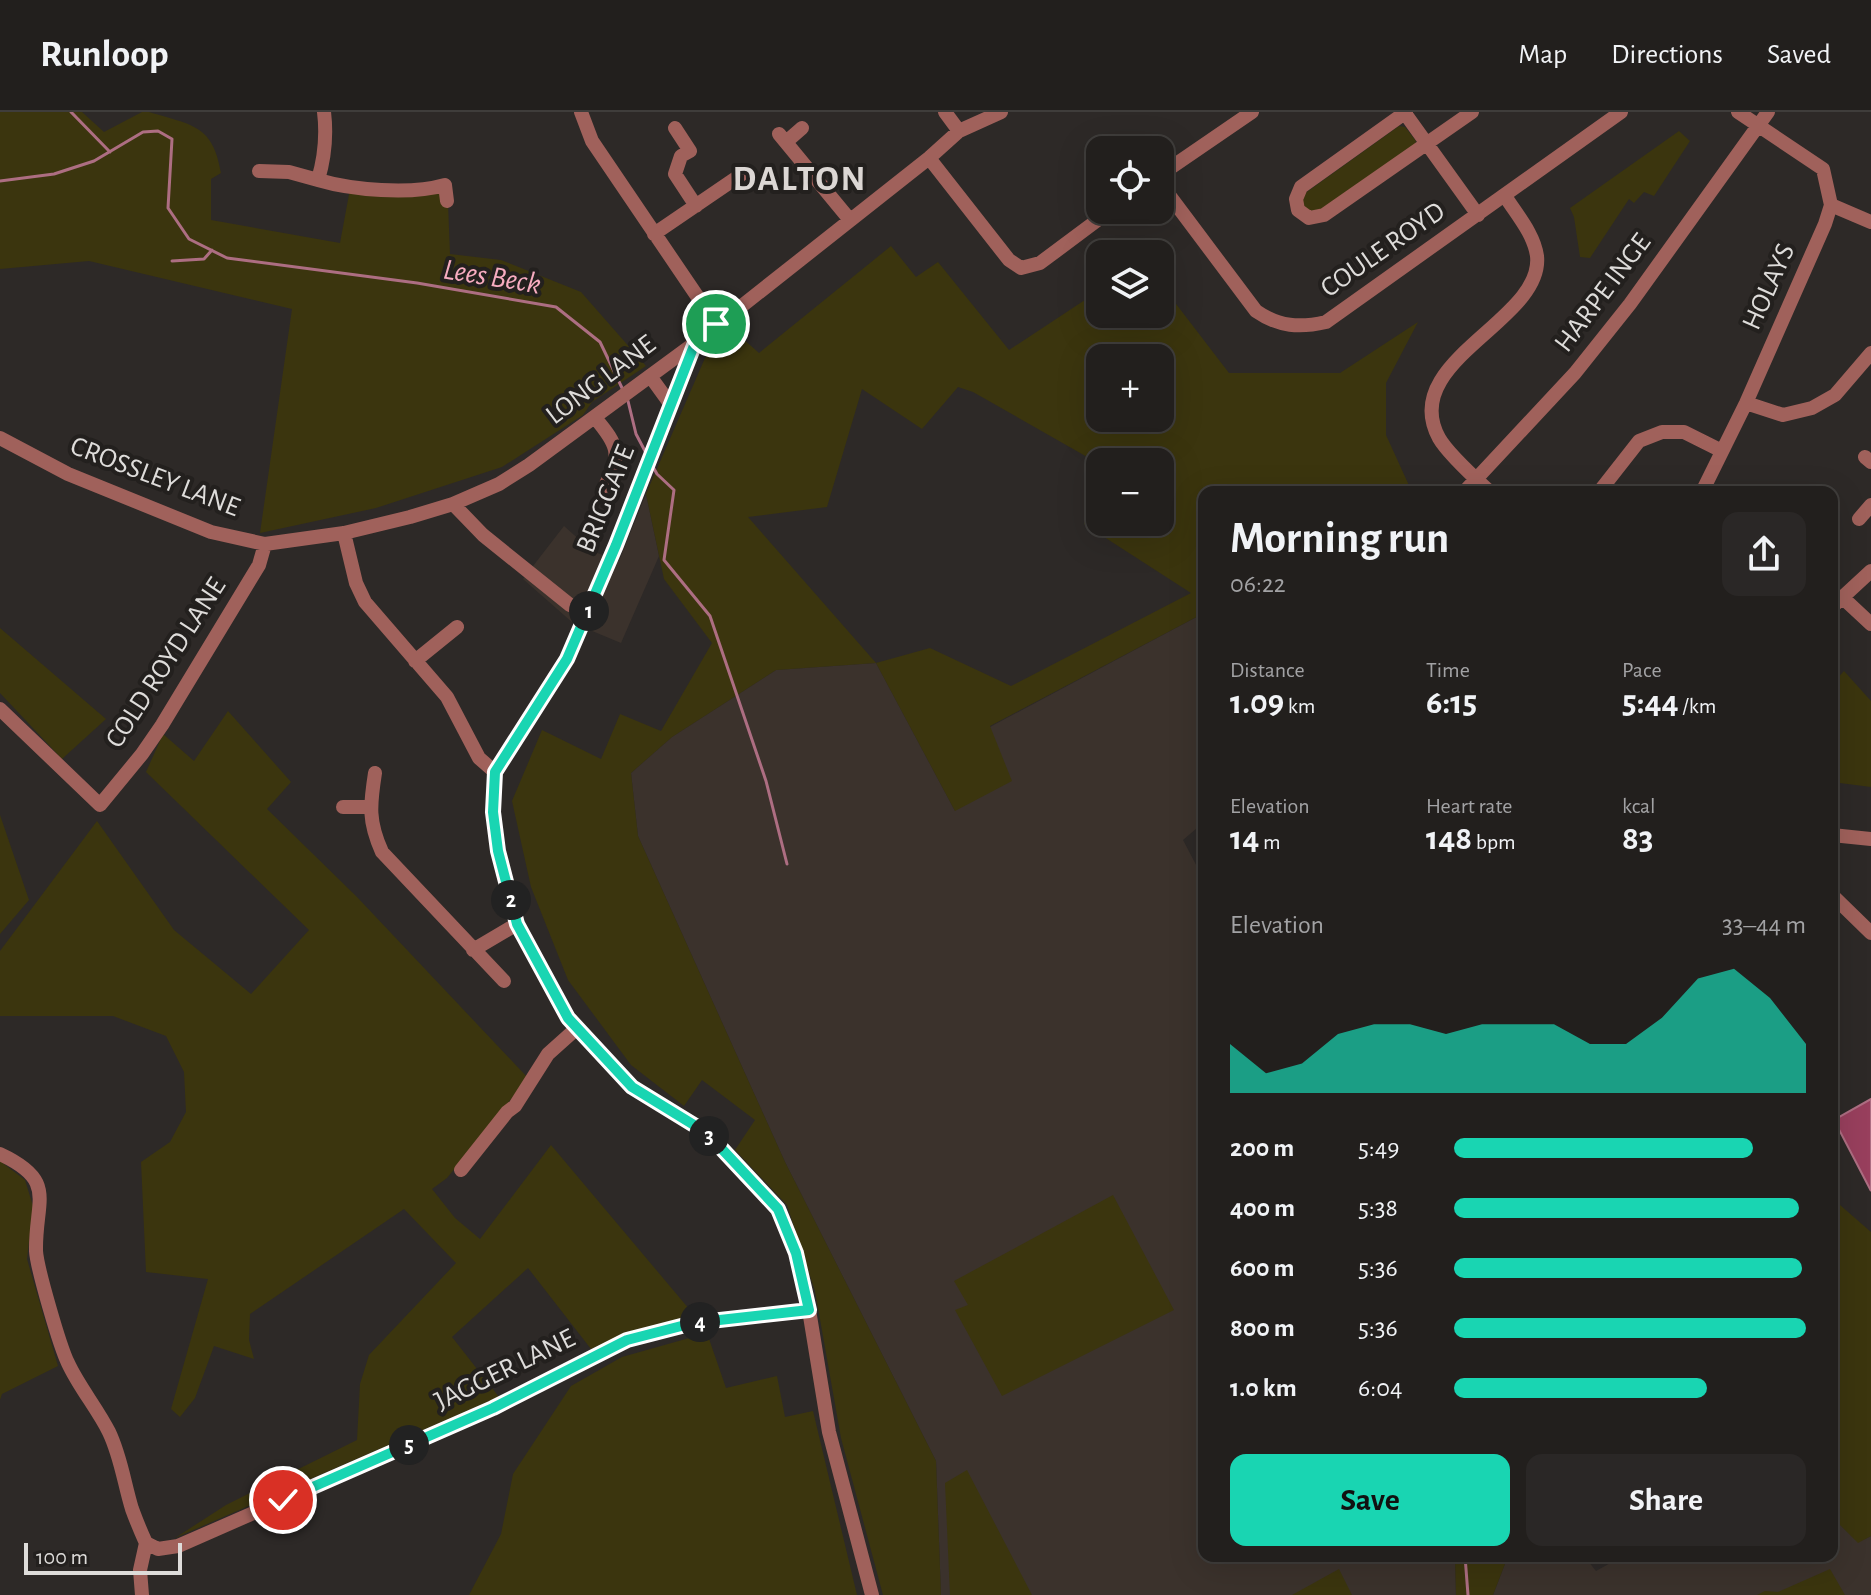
<!DOCTYPE html>
<meta charset="utf-8">
<style>
body{margin:0;font-family:"Alegreya Sans",sans-serif;background:#2a2726;color:#f1f3f6;height:100vh;display:flex;flex-direction:column;font-size:30px;white-space:nowrap}
*{box-sizing:border-box;margin:0}
p{font-size:26px;color:#a2a2a4}
.icon{flex:none;width:44px;height:44px;fill:none;stroke:currentColor;stroke-width:2;stroke-linecap:round;stroke-linejoin:round}
.map{position:relative;flex:1;overflow:hidden}
.panel{position:absolute;left:1198px;top:374px;width:640px;height:1076px;display:flex;flex-direction:column;background:#221f1d;border-radius:16px;box-shadow:0 8px 32px #0002,0 0 0 2px #3f3d3b}
.panel>*{flex:none}
.fabs{position:absolute;left:1086px;top:24px;display:grid;gap:16px}
.fabs a{display:grid;place-items:center;width:88px;height:88px;border-radius:16px;background:#221f1d;box-shadow:0 8px 32px #0002,0 0 0 2px #3f3d3b;font-size:40px}
.scale{position:absolute;left:24px;bottom:20px;width:158px;box-sizing:border-box;padding-left:8px;border:4px solid #dedcda;border-top:0;font-size:22px;line-height:28px;white-space:nowrap;color:#dedcda;-webkit-text-stroke:6px #23201e;paint-order:stroke}
.pin{position:absolute;display:grid;place-items:center;width:68px;height:68px;color:#fff;margin:-34px;border:4px solid #fff;border-radius:50%;box-shadow:0 2px 8px #0007}
.km{position:absolute;width:40px;height:40px;margin:-20px;border-radius:50%;background:#222;color:#fff;font-size:22px;line-height:40px;text-align:center}
.round{display:grid;place-items:center;flex:none;width:84px;height:84px;border-radius:16px;background:#2a2726}
.overview{display:flex;align-items:center;justify-content:space-between;height:136px;padding:0 32px}
h1{font-size:44px;font-weight:600;line-height:60px}
.figures{display:grid;grid-template-columns:repeat(3,1fr);gap:12px;height:136px;padding:8px 32px}
.figures div{display:grid;align-content:center}
.figures b{font-size:34px;font-weight:600}
.figures small{font-size:22px;font-weight:400}
.figures p{font-size:22px}
.chart{height:224px;padding:16px 32px}
.chart p{display:flex;justify-content:space-between}
.chart svg{width:100%;height:144px;margin-top:8px;fill:#19d5b2;opacity:.7}
.action{display:flex;gap:16px;margin-top:auto;padding:16px 32px}
.action a{flex:1;height:92px;border-radius:16px;background:#19d5b2;color:#111;font-size:32px;font-weight:600;line-height:92px;text-align:center}
.action a+a{background:#2a2726;color:#f1f3f6}
ul{padding:0 32px;list-style:none;font-size:26px}
li{display:grid;grid-template-columns:128px 96px 1fr;align-items:center;height:60px}
li i{height:20px;border-radius:10px;background:#19d5b2}
header{display:flex;align-items:center;gap:48px;box-sizing:border-box;height:112px;padding:0 40px;background:#221f1d;border-bottom:2px solid #3f3d3b}
header strong{font-size:38px}
nav{display:flex;gap:44px;margin-inline-start:auto;font-size:28px}
.map>svg:first-child{display:block}
.built{fill:#3b322c}
.green{fill:#3b350e;fill-rule:evenodd}
.water{fill:#983f5d;stroke:#ad6e82;stroke-width:2}
.lines{fill:none;stroke-linecap:round;stroke-linejoin:round}
.stream{stroke:#ad6e82;stroke-width:3}
.minor{stroke:#a0615b;stroke-width:14}
.route-casing{stroke:#fff;stroke-width:16}
.route{stroke:#19d5b2;stroke-width:10}
.labels{text-anchor:middle;dominant-baseline:central;stroke-width:8;stroke-linejoin:round;paint-order:stroke}
.street-label{font-size:28px;fill:#dedcda;stroke:#23201e}
.water-label{font-size:30px;font-style:italic;fill:#f7acc0;stroke:#23201e}
.district-label{font-size:36px;font-weight:bold;letter-spacing:2px;fill:#dcd7d4;stroke:#23201e}
</style>
<header>
<strong>Runloop</strong>
<nav><a>Map</a><a>Directions</a><a>Saved</a></nav>
</header>
<div class="map">
<svg width="1871" height="1483" viewBox="0 0 1871 1483">
<rect width="100%" height="100%" fill="#2d2927"/>
<path class="built" d="M646 382 659 444 621 531 573 511 523 467 564 414 592 439 619 449Z
M1204 501V710L1183 728 1204 768V1444H1455L1456 1483H941L936 1349 785 1050 638 724 631 661 672 625 776 558 876 551 955 699 990 615Z
M1832 1405 1858 1430 1871 1424V1483H1493L1508 1444H1584L1596 1459 1623 1444H1832Z"/>
<path class="green" d="M0 0H82L104 20 142 0H149C191 13 213 12 221 61L211 67V108L340 131 350 77H443L448 91 450 142 501 148 581 180 646 254 592 290 583 303 502 355 376 396 260 421 292 197 89 149 0 157Z
M1399 14 1405 15 1416 29 1414 35 1318 100 1311 102 1301 91 1304 82Z
M1679 19 1690 29 1654 84 1644 80 1634 91 1629 87 1590 146 1580 145 1574 105 1570 96Z
M891 134 916 165 938 150 1009 238 1100 178V202H1160V171L1229 261H1340L1418 210 1386 271V323L1412 380H1204V501L990 614 1012 669 955 699 876 551 776 558 672 625 631 661 638 724 785 1050 936 1349 941 1483H883L841 1326 815 1179 787 1093 735 1038 755 1008 702 968 684 994 631 953 568 868 531 775 512 689 542 618 601 647 620 602 661 619 712 531 664 467 646 382 705 246 733 218 759 241ZM1100 246H1160V306H1100ZM958 275 973 280 1096 350 1084 412 1191 481 1011 574 930 536 876 551 748 405 827 395 862 277 922 317ZM1100 350H1160V410H1100Z
M0 516 106 607 62 647 0 581Z
M1844 559 1871 589V675L1832 670V572Z
M228 599 291 670 267 697 357 785 528 966 447 1066 432 1077 455 1106 480 1127 551 1033 695 1204 624 1222 591 1237 528 1156 452 1225 499 1285 175 1426 226 1393 357 1328 360 1272 369 1243 456 1151 404 1097 250 1202 249 1228 254 1247 214 1234 195 1286 180 1305 171 1297 208 1167 146 1160 141 1050 170 1030 186 1000 184 960 166 924 113 904H0V839L97 709 174 818 251 882 309 818 146 660 163 622 194 649Z
M0 703 29 788 0 822Z
M0 1049 25 1068 33 1094 27 1147 58 1254 2 1282 0 1288Z
M1113 1083 1174 1198 1002 1284 955 1198 968 1193 954 1169Z
M1832 1086 1871 1120V1424L1858 1431 1832 1405Z
M707 1221 726 1276 777 1264 785 1305 813 1299 857 1483H469L501 1422 513 1362 571 1274 622 1245Z
M967 1358 1032 1483H950L945 1371Z
M1455 1444H1508L1493 1483H1456Z
M1339 1457 1352 1483H1292Z
M1830 1457 1845 1483H1757L1765 1479 1778 1480Z"/>
<path class="water" d="M1871 987V1079L1834 1008Z"/>
<g class="lines">
<path class="stream" d="M71 0 110 40
M0 69 54 62 94 49 143 20 158 19 172 27 168 96 189 127 227 146 417 171 556 195 600 230 623 278
M172 149 204 147 212 138
M628 289 636 322 646 341
M653 355 657 362 674 378 664 448 710 504 766 669 787 752
M1201 1123 1204 1128
M1465 1444 1468 1483"/>
<path class="minor" d="M324 0C327 24 325 44 318 68 352 78 410 83 445 73L447 89
M581 0 592 29 716 212
M945 0 959 19
M1404 0 1478 103
M1406 0 1301 75 1296 87 1298 98 1309 106 1324 103 1472 0
M675 16 690 39 681 44 675 62 696 94
M779 22 850 108
M786 30 802 16
M929 46 1009 148 1021 156 1040 151 1111 98
M259 59 289 60 318 68
M1160 63 1252 0
M1160 71 1256 199C1279 215 1300 216 1326 210L1621 0
M1831 93 1871 110
M654 122 742 62
M695 231 616 433 567 547 495 660 493 700 498 739 517 812 568 906 632 975 707 1021 778 1097 796 1141 809 1198 829 1320 872 1483
M650 264 671 293
M1746 291 1783 303 1812 296 1835 283 1871 241
M596 307C618 333 622 343 605 374
M0 326 68 362 211 420 265 432 344 421 410 405 453 392 499 372 529 353 695 231 929 46 959 19 1001 0
M1865 345 1871 350
M1464 380 1575 261 1630 192 1768 0
M1490 380C1477 368 1448 342 1439 326 1397 249 1544 209 1537 144 1534 122 1517 103 1505 84
M1599 380 1639 329 1662 320H1684L1722 339
M1702 380 1746 291 1825 112 1831 93 1823 57 1738 0
M453 392 483 423 570 493 588 500
M1859 407 1871 393
M344 421 356 471 365 490 447 585 479 646 495 660
M1843 486 1871 512
M1832 495 1871 459
M415 549 457 515
M0 597 100 693 142 642 162 613 259 453 265 432
M375 661C370 693 368 709 382 740L504 869
M343 695H369
M1832 723 1871 727
M1832 783 1871 821
M473 838 517 812
M0 1042C58 1069 35 1088 36 1139 37 1156 60 1235 68 1251 79 1275 97 1296 109 1320 121 1345 124 1371 132 1397 136 1408 141 1420 146 1431L158 1437 178 1434 493 1296 627 1228 693 1211 809 1198
M461 1058 507 1000 515 994 548 942 577 916
M142 1483 140 1458 146 1431"/>
</g>
<g class="lines">
<g class="route-casing">
<path id="route" d="M283 1388 493 1296 627 1228 693 1211 809 1198 796 1141 778 1097 707 1021 632 975 568 906 517 812 498 739 493 700 495 660 567 547 616 433 695 231 716 212"/>
</g>
<use href="#route" class="route"/>
</g>
<g class="labels">
<g class="street-label">
<text transform="translate(1383 138) rotate(-35)">COULE ROYD</text>
<text transform="translate(1769 175) rotate(-66)">HOLAYS</text>
<text transform="translate(1603 181) rotate(-53)">HARPE INGE</text>
<text transform="translate(601 268) rotate(-37)">LONG LANE</text>
<text transform="translate(155 365) rotate(21)">CROSSLEY LANE</text>
<text transform="translate(606 387) rotate(-68)">BRIGGATE</text>
<text transform="translate(166 551) rotate(-57)">COLD ROYD LANE</text>
<text transform="translate(505 1258) rotate(-26)">JAGGER LANE</text>
</g>
<g class="water-label">
<text transform="translate(492 165) rotate(9)">Lees Beck</text>
</g>
<g class="district-label">
<text x="800" y="67">DALTON</text>
</g>
</g>
</svg>
<div class="fabs">
<a><svg class="icon" aria-label="locate" viewBox="0 0 24 24"><circle cx="12" cy="12" r="6"/><path d="M12 2v4M12 18v4M2 12h4M18 12h4"/></svg></a>
<a><svg class="icon" aria-label="layers" viewBox="0 0 24 24"><path d="M12 4l9 5-9 5-9-5zM3 14l9 5 9-5"/></svg></a>
<a>+</a>
<a>−</a>
</div>
<div class="scale">100 m</div>
<div class="pin" style="left:716px;top:212px;background:#1e9e55"><svg class="icon" aria-label="arrive" viewBox="0 0 24 24"><path d="M6 21V4h12l-3 4 3 4H6"/></svg></div>
<div class="pin" style="left:283px;top:1388px;background:#d93025"><svg class="icon" aria-label="check" viewBox="0 0 24 24"><path d="M5 12l5 5 9-10"/></svg></div>
<b class="km" style="left:589px;top:499px">1</b>
<b class="km" style="left:511px;top:788px">2</b>
<b class="km" style="left:709px;top:1024px">3</b>
<b class="km" style="left:700px;top:1210px">4</b>
<b class="km" style="left:409px;top:1333px">5</b>
<section class="panel">
<div class="overview"><div><h1>Morning run</h1><p>06:22</p></div><a class="round"><svg class="icon" aria-label="share" viewBox="0 0 24 24"><path d="M12 15V3M7 8l5-5 5 5M5 13v7h14v-7"/></svg></a></div>
<div class="figures">
<div><p>Distance</p><b>1.09<small> km</small></b></div>
<div><p>Time</p><b>6:15</b></div>
<div><p>Pace</p><b>5:44<small> /km</small></b></div>
</div>
<div class="figures">
<div><p>Elevation</p><b>14<small> m</small></b></div>
<div><p>Heart rate</p><b>148<small> bpm</small></b></div>
<div><p>kcal</p><b>83</b></div>
</div>
<div class="chart"><p><span>Elevation</span>33–44 m</p>
<svg viewBox="0 0 160 44" preserveAspectRatio="none"><path d="M0 44V29L10 38L20 35L30 26L40 23L50 23L60 26L70 23L80 23L90 23L100 29L110 29L120 21L130 9L140 6L150 15L160 29V44z"/></svg>
</div>
<ul>
<li><b>200 m</b>5:49<i style="width:85%"></i></li>
<li><b>400 m</b>5:38<i style="width:98%"></i></li>
<li><b>600 m</b>5:36<i style="width:99%"></i></li>
<li><b>800 m</b>5:36<i style="width:100%"></i></li>
<li><b>1.0 km</b>6:04<i style="width:72%"></i></li>
</ul>
<div class="action"><a>Save</a><a>Share</a></div>
</section>
</div>
